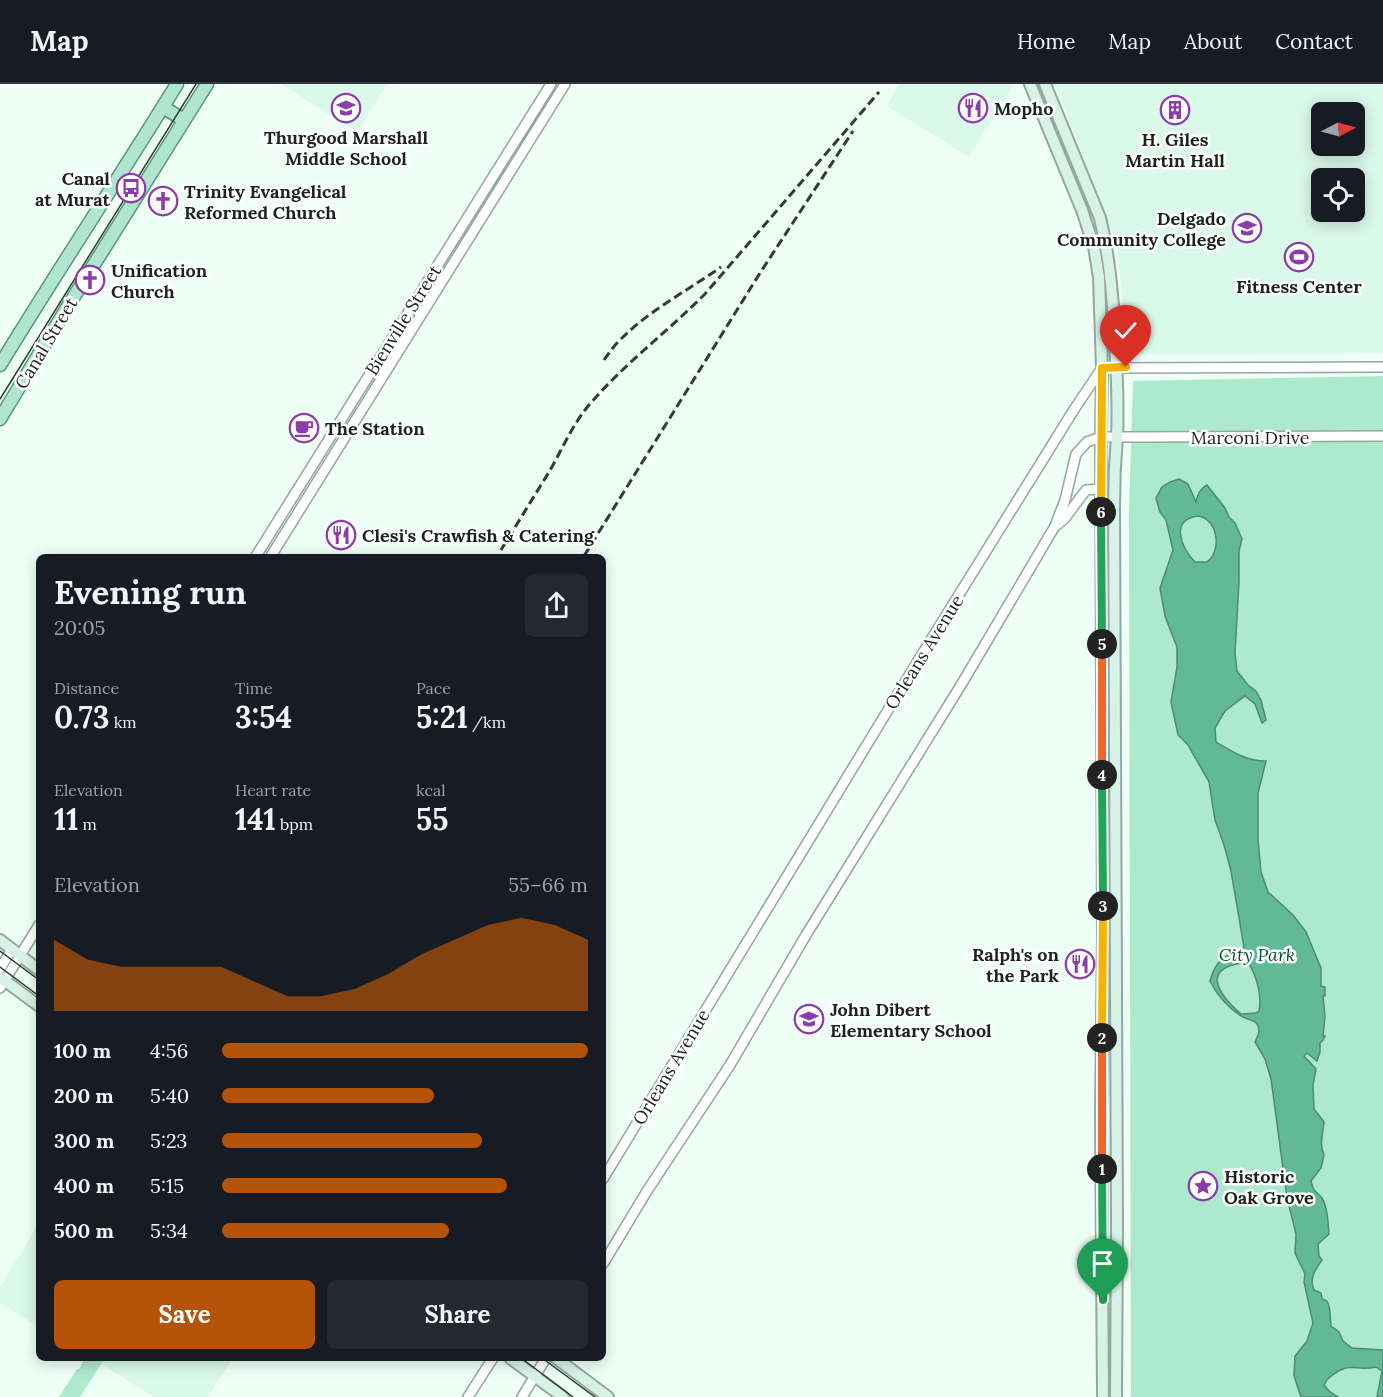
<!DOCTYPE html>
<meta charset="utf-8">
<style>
body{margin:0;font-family:Lora,serif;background:#242831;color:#f1f3f6;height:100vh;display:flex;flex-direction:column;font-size:22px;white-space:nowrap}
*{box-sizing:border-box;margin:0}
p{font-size:20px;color:#9ea1a6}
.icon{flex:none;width:33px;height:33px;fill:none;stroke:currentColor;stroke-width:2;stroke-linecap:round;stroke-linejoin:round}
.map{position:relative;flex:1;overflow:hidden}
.drawer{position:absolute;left:36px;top:470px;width:570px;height:807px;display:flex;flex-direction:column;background:#171b24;border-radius:9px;box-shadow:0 3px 15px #0003}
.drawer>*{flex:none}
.needle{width:39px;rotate:84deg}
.tools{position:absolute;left:1311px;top:18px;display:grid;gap:12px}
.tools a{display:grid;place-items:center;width:54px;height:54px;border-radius:9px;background:#171b24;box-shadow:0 3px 15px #0003;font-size:30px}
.pin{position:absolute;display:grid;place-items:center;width:51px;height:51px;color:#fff;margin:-62px -26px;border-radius:50% 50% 50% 0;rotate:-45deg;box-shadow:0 0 6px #0007}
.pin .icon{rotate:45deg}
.km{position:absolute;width:30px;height:30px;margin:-15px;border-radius:50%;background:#222;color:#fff;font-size:16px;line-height:30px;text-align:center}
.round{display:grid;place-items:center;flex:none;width:63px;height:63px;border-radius:9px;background:#242831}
.head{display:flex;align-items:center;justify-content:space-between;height:102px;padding:0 18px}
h1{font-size:33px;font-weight:700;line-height:45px}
.figures{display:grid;grid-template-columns:repeat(3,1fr);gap:9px;height:102px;padding:6px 18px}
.figures div{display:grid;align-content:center}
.figures b{font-size:30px;font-weight:700}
.figures small{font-size:16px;font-weight:400}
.figures p{font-size:16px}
.chart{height:168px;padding:12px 18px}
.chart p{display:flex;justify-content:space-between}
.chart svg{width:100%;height:108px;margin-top:6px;fill:#b45309;opacity:.7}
.button{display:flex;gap:12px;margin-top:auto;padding:12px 18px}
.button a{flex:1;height:69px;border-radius:9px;background:#b45309;color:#fff;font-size:24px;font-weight:700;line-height:69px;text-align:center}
.button a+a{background:#242831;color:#f1f3f6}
ul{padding:0 18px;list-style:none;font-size:20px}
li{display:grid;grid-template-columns:96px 72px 1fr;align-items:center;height:45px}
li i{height:15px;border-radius:8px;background:#b45309}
header{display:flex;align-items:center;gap:36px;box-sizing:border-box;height:84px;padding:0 30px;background:#171b24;border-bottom:2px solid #363941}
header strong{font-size:28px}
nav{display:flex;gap:33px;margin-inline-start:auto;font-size:21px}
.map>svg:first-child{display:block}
.built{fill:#daf9ea;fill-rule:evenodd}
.green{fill:#ade9cd}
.water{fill:#61b995;stroke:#4c8c72;stroke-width:1.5;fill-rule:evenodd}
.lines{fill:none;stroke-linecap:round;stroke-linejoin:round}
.tertiary-casing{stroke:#93a89e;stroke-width:12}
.secondary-casing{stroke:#93a89e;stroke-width:14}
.primary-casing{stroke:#59977d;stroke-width:15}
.tertiary{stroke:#fff;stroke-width:9}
.secondary{stroke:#d7f2e7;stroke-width:10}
.primary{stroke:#b0e6cf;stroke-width:12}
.tram{stroke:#323b36;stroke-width:1.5}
.rail{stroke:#323b36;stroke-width:3;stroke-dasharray:9 4.5;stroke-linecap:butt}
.split-1-casing{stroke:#fff;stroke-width:12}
.split-2-casing{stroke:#fff;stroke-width:12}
.split-3-casing{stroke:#fff;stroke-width:12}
.split-4-casing{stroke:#fff;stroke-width:12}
.split-5-casing{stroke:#fff;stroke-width:12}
.split-6-casing{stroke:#fff;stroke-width:12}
.split-7-casing{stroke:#fff;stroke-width:12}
.split-8-casing{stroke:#fff;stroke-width:12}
.split-1{stroke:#22a559;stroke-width:8}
.split-2{stroke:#f0652b;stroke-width:8}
.split-3{stroke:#f5b400;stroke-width:8}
.split-4{stroke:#22a559;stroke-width:8}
.split-5{stroke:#f0652b;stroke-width:8}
.split-6{stroke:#22a559;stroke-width:8}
.split-7{stroke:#f5b400;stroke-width:8}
.split-8{stroke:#f5b400;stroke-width:8}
.labels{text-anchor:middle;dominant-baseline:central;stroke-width:5;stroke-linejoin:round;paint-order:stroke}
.poi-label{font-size:18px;font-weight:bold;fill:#1b231f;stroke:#fff;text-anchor:start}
.street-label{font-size:18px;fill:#1b231f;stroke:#fff}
.park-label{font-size:18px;font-style:italic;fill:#08523a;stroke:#fff}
</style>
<header>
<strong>Map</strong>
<nav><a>Home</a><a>Map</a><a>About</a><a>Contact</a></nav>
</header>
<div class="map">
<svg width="1383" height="1313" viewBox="0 0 1383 1313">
<rect width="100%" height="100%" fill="#edfff6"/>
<path class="built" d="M281 0H387L357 48Z
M899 0H1014L969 73 887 22Z
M1055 0H1383V269L1128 270 1117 161ZM1322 28H1354V62H1322ZM1322 94H1354V128H1322Z
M39 1139V1243L0 1219V1203Z
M105 1274H233L208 1313H154L101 1280Z"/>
<path class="green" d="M1383 292V1313H1131L1129 428 1133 297Z
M85 1274H105L80 1313H59L77 1285H79Z"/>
<path class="water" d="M1179 395 1188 400 1196 418C1198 411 1199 405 1207 401L1225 424 1229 433 1235 439 1242 455 1239 467V498L1235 569 1237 587 1248 601 1256 607 1261 616 1266 636 1262 639 1255 620 1245 612 1225 627 1215 644 1216 658C1233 668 1246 677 1266 677L1258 709V755L1261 788 1268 808 1293 831 1306 848 1321 884V902L1325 903V912H1323L1325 933 1323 952H1325L1323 956 1320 959V968L1317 977 1307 969 1304 972 1316 985 1313 1001 1314 1025 1324 1038C1323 1049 1319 1061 1324 1071L1321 1084 1311 1097C1314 1110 1316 1106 1322 1114 1328 1123 1328 1139 1329 1150L1318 1160 1319 1172 1322 1176C1315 1186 1309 1194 1314 1206L1321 1209 1322 1215 1327 1217C1331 1224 1330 1234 1331 1242L1339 1248 1343 1257 1352 1264 1383 1266V1313H1377L1382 1287 1376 1283C1354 1288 1350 1276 1330 1293 1325 1298 1328 1294 1324 1301L1329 1307 1338 1313H1301L1294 1292 1295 1272 1307 1257 1313 1239 1304 1198 1305 1190 1295 1169 1296 1150 1287 1114 1271 995 1265 975 1255 958C1258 952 1261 946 1257 940 1254 935 1246 936 1241 932 1227 923 1217 911 1210 897 1216 874 1225 873 1244 863L1231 787 1224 761 1215 736 1209 698 1188 661 1178 651 1171 618 1177 583V563L1165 532 1160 504 1173 466 1166 436 1160 428 1156 414 1162 403 1170 398ZM1199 432C1218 436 1222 467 1207 478H1195C1181 463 1169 435 1199 432ZM1242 879 1249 880C1257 893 1262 912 1259 927L1256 929 1241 930C1220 912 1200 885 1242 879Z"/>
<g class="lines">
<g class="tertiary-casing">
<path id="tertiary" d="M1057 441 1065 434 1086 406 1101 405
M256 472 551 0
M271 472 565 0
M0 885 12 865
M0 904 39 841
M603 1095 919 575 1075 324 1102 284 1383 283
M603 1180 647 1107 730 981 806 851 961 601 1032 481 1055 442 1065 416 1076 370 1087 358 1101 353H1127L1383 352
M468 1313 493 1274
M522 1313 546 1274"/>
</g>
<g class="secondary-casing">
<path id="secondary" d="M1030 0 1082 126 1094 163 1099 193 1102 284 1101 353 1103 850 1101 1031 1103 1313
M1045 0 1100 134C1109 170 1112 201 1114 238 1116 276 1119 315 1117 353 1115 376 1114 399 1114 422L1117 1140 1116 1313
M0 856 39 886
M0 893 39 922
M510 1274 563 1313
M556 1274 608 1313"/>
</g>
<g class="primary-casing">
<path id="primary" d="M163 23 184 36
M0 281C58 186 119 94 177 0
M0 335 68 222 207 0"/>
</g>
<use href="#tertiary" class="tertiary"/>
<use href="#secondary" class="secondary"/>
<use href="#primary" class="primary"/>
<path class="tram" d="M0 315 196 0
M0 867 39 896
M0 883 39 912
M521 1274 573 1313
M542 1274 595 1313"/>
<path class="rail" d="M604 276C609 269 613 263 619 257 648 227 687 207 721 183
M501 466C517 440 533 414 549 388 562 366 572 341 589 321 624 280 667 248 705 210L879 8
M584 472 760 189 853 47"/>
</g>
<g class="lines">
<g class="split-1-casing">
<path id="split-1" d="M1102 1085 1103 1216"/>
</g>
<g class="split-2-casing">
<path id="split-2" d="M1102 954V1085"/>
</g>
<g class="split-3-casing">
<path id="split-3" d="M1102 954 1103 822"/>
</g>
<g class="split-4-casing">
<path id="split-4" d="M1102 691 1103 822"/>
</g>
<g class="split-5-casing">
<path id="split-5" d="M1102 560V691"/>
</g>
<g class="split-6-casing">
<path id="split-6" d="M1101 428 1102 560"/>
</g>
<g class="split-7-casing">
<path id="split-7" d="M1101 428 1102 297"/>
</g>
<g class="split-8-casing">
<path id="split-8" d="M1102 297V284L1126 283"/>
</g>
<use href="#split-1" class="split-1"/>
<use href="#split-2" class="split-2"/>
<use href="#split-3" class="split-3"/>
<use href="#split-4" class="split-4"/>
<use href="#split-5" class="split-5"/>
<use href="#split-6" class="split-6"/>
<use href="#split-7" class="split-7"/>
<use href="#split-8" class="split-8"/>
</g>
<defs>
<g id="school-ring" transform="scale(1.5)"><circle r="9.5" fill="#fff" stroke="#8c3cab" stroke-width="1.5"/><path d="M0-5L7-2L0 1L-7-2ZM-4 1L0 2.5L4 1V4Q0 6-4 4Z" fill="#8c3cab"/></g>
<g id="restaurant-ring" transform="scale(1.5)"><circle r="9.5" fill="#fff" stroke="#8c3cab" stroke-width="1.5"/><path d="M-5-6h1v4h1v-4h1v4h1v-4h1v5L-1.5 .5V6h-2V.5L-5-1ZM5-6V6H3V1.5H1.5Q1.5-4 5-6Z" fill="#8c3cab"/></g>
<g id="building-ring" transform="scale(1.5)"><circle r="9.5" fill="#fff" stroke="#8c3cab" stroke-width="1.5"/><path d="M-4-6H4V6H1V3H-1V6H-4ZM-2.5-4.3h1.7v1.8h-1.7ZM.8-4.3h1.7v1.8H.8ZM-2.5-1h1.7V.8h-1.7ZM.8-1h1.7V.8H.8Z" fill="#8c3cab"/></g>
<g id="bus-ring" transform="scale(1.5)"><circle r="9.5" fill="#fff" stroke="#8c3cab" stroke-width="1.5"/><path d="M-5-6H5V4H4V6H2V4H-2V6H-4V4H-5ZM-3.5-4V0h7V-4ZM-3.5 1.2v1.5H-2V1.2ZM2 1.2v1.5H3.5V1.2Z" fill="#8c3cab"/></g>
<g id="church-ring" transform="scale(1.5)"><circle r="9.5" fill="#fff" stroke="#8c3cab" stroke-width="1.5"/><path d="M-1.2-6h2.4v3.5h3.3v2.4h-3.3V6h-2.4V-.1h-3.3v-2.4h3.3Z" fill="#8c3cab"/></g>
<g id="university-ring" transform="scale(1.5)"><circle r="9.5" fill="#fff" stroke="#8c3cab" stroke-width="1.5"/><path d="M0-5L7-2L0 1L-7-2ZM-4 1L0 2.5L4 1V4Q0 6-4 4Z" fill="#8c3cab"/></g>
<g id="stadium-ring" transform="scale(1.5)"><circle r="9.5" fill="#fff" stroke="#8c3cab" stroke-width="1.5"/><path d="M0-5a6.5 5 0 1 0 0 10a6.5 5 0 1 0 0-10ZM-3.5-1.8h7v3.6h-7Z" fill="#8c3cab"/></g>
<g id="cafe-ring" transform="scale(1.5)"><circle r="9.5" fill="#fff" stroke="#8c3cab" stroke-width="1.5"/><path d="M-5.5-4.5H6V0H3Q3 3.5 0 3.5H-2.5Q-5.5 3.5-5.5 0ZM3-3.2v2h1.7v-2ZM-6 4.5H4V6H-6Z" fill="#8c3cab"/></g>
<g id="sight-ring" transform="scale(1.5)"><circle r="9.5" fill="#fff" stroke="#8c3cab" stroke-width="1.5"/><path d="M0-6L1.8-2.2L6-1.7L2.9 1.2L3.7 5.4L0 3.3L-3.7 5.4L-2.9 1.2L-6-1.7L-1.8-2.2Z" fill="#8c3cab"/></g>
</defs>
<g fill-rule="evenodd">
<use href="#school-ring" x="346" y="24"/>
<use href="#restaurant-ring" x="973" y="24"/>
<use href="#building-ring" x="1175" y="26"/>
<use href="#bus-ring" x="131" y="104"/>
<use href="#church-ring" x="163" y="117"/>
<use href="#university-ring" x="1247" y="144"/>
<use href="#stadium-ring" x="1299" y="173"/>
<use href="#church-ring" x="90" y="196"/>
<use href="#cafe-ring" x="304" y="344"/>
<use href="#restaurant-ring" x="341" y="451"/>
<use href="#restaurant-ring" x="1080" y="880"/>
<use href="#school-ring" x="809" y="935"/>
<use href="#sight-ring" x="1203" y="1102"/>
</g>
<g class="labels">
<g class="poi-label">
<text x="994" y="24">Mopho</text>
<text x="346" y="53" text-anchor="middle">Thurgood Marshall<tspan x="346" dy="21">Middle School</tspan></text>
<text x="1175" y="55" text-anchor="middle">H. Giles<tspan x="1175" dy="21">Martin Hall</tspan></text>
<text x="110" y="94" text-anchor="end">Canal<tspan x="110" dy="21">at Murat</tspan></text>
<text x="184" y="107">Trinity Evangelical<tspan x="184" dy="21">Reformed Church</tspan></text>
<text x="1226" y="134" text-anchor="end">Delgado<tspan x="1226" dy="21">Community College</tspan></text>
<text x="111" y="186">Unification<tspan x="111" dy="21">Church</tspan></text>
<text x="1299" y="202" text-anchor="middle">Fitness Center</text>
<text x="325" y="344">The Station</text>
<text x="362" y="451">Clesi's Crawfish &amp; Catering</text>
<text x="1059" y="870" text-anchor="end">Ralph's on<tspan x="1059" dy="21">the Park</tspan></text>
<text x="830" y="925">John Dibert<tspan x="830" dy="21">Elementary School</tspan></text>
<text x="1224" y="1092">Historic<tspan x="1224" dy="21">Oak Grove</tspan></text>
</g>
<g class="street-label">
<text transform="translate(403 236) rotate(-58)">Bienville Street</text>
<text transform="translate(46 259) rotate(-59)">Canal Street</text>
<text x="1250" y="353">Marconi Drive</text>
<text transform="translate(924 568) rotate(-58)">Orleans Avenue</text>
<text transform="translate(671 983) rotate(-59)">Orleans Avenue</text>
</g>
<g class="park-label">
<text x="1257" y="870">City Park</text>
</g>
</g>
</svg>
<div class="tools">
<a><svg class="needle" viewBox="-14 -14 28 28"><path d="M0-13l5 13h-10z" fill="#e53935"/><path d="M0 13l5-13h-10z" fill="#9ea1a6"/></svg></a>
<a><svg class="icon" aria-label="locate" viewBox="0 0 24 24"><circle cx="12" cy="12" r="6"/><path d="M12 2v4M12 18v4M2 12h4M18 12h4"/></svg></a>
</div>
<div class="pin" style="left:1103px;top:1216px;background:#1e9e55"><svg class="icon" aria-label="arrive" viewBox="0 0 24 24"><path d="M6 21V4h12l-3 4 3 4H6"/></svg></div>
<div class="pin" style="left:1126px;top:283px;background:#d93025"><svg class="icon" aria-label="check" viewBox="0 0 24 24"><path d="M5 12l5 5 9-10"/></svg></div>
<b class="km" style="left:1102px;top:1085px">1</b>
<b class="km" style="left:1102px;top:954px">2</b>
<b class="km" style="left:1103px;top:822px">3</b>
<b class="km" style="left:1102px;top:691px">4</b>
<b class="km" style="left:1102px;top:560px">5</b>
<b class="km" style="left:1101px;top:428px">6</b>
<section class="drawer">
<div class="head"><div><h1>Evening run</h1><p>20:05</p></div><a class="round"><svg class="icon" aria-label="share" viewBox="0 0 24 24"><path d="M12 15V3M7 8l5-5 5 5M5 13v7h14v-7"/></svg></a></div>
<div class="figures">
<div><p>Distance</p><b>0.73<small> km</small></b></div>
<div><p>Time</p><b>3:54</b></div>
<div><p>Pace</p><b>5:21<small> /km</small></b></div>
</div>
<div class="figures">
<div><p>Elevation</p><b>11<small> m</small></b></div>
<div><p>Heart rate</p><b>141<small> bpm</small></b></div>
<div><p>kcal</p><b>55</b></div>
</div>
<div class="chart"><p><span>Elevation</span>55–66 m</p>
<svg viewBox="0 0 160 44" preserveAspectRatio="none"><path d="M0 44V15L10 23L20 26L30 26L40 26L50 26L60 32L70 38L80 38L90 35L100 29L110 21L120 15L130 9L140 6L150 9L160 15V44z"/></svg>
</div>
<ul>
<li><b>100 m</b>4:56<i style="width:100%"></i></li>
<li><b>200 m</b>5:40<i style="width:58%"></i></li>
<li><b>300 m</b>5:23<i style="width:71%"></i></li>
<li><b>400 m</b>5:15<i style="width:78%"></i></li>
<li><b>500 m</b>5:34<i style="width:62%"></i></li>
</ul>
<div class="button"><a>Save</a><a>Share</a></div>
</section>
</div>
